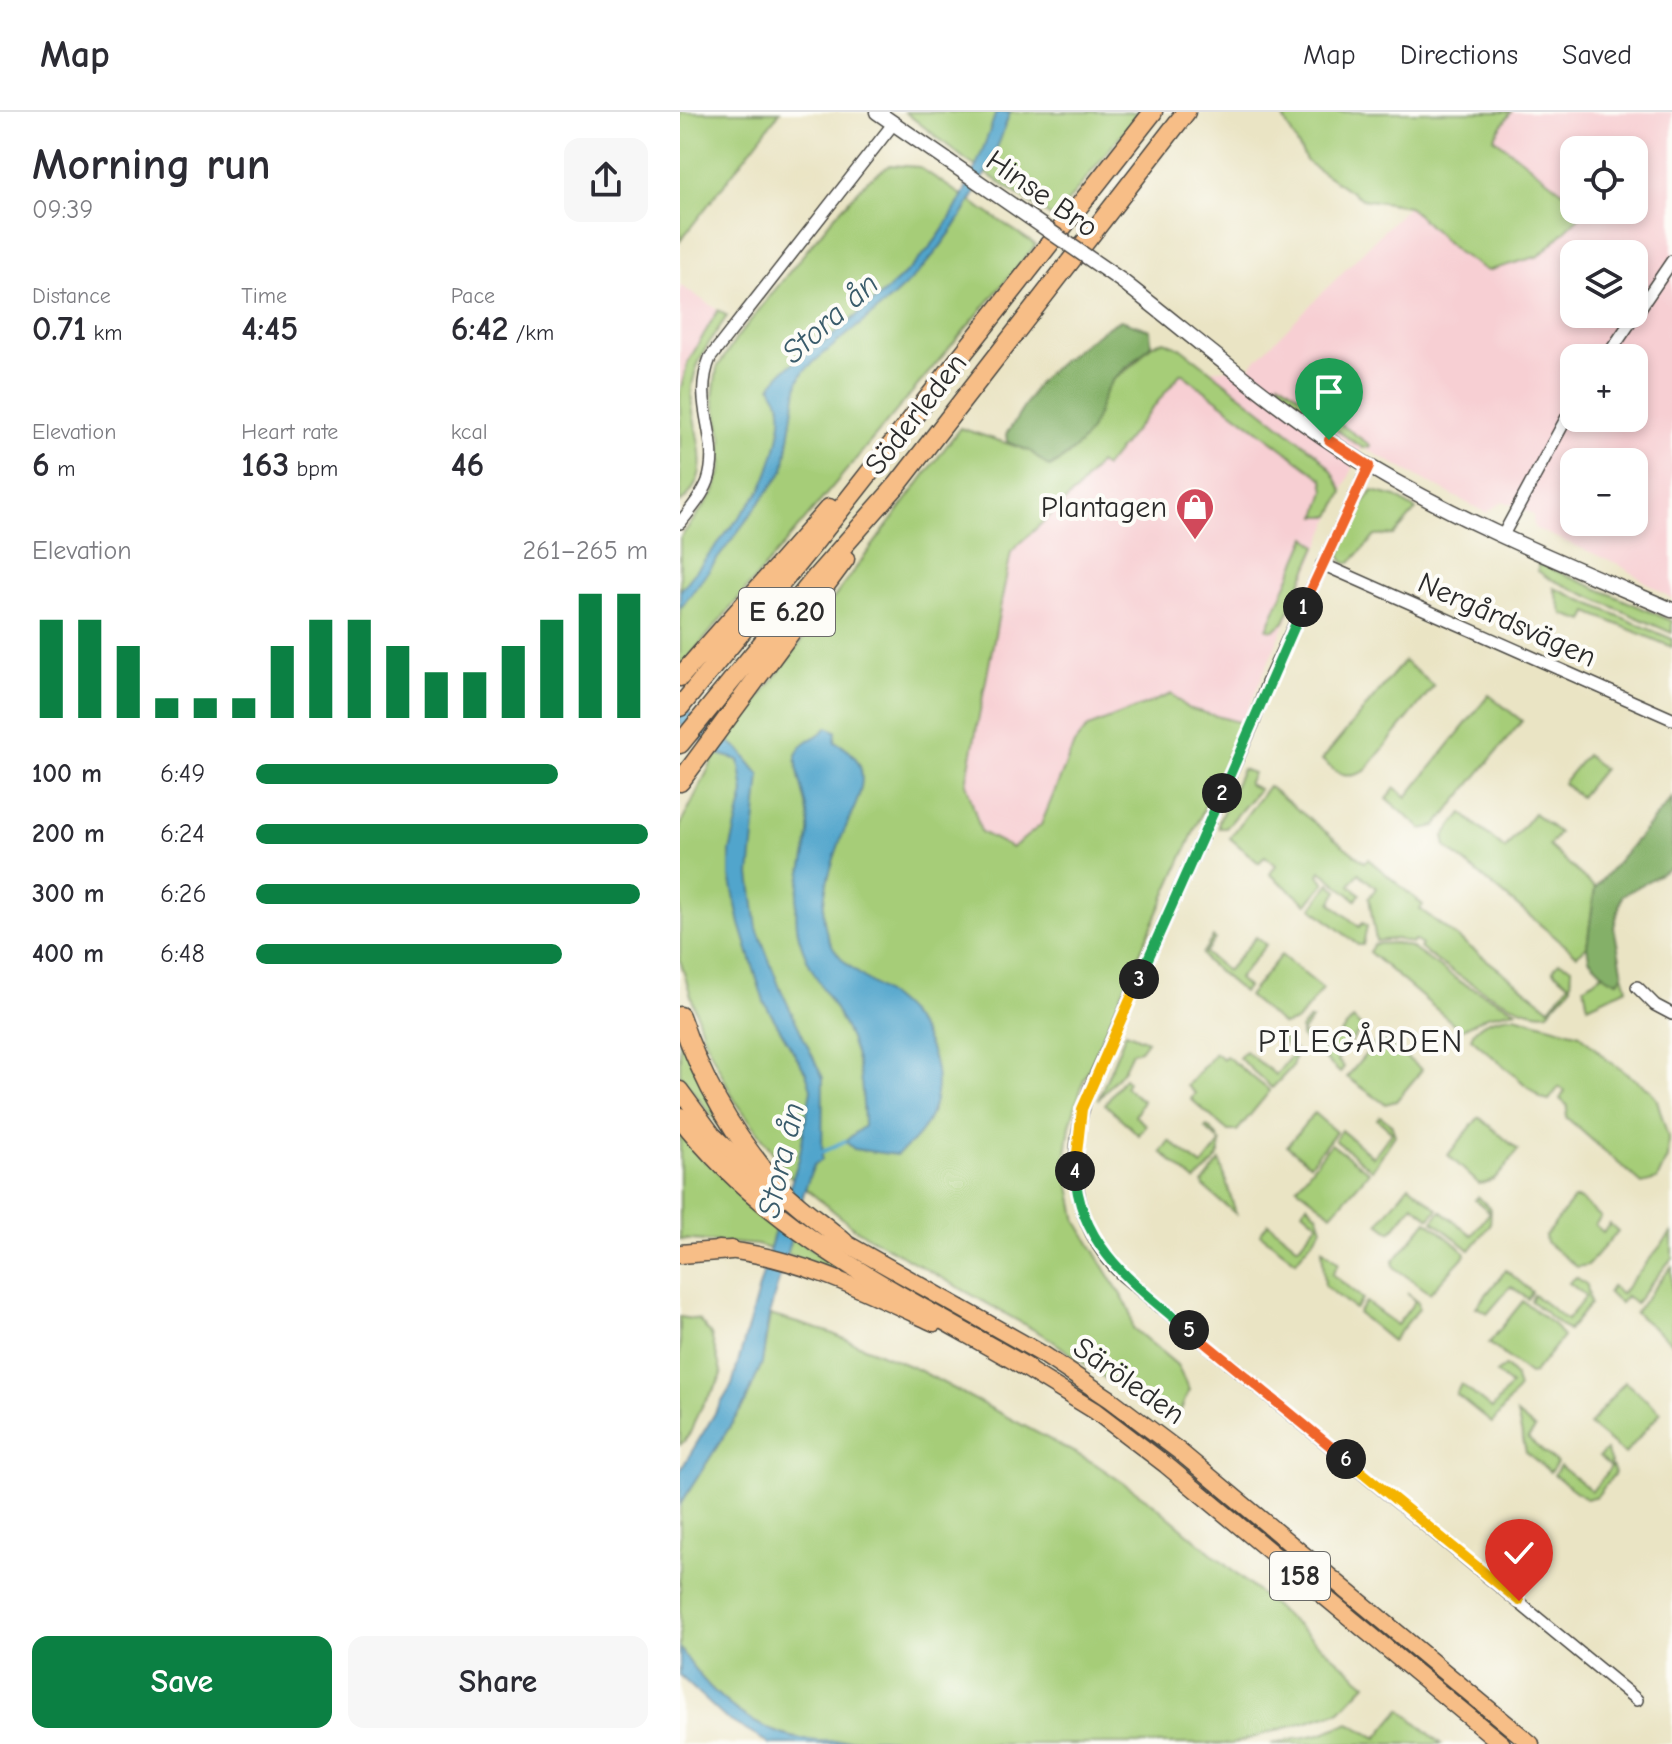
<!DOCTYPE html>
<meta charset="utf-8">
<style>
body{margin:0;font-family:"Comic Neue",sans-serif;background:#f7f7f7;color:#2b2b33;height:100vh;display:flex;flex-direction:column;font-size:30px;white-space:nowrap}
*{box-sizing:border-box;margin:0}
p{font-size:26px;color:#7c7c81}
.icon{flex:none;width:44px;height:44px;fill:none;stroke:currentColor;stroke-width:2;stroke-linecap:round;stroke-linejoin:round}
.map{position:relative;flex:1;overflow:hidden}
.drawer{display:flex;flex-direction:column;background:#fff;width:680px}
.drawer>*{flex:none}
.controls{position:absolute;left:880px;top:24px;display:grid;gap:16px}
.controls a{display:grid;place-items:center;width:88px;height:88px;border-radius:16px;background:#fff;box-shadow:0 4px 12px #0003;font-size:40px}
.pin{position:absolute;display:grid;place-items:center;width:68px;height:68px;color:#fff;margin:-82px -34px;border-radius:50% 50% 50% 0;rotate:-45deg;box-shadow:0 0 8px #0007}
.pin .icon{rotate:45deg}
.km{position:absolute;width:40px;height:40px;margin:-20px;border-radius:50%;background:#222;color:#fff;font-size:22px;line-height:40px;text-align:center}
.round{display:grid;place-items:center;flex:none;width:84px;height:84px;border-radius:16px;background:#f7f7f7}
.headline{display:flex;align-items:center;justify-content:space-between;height:136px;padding:0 32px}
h1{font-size:44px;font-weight:800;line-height:60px}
.figures{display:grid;grid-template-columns:repeat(3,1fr);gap:12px;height:136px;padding:8px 32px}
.figures div{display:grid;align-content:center}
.figures b{font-size:34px;font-weight:800}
.figures small{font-size:22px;font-weight:400}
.figures p{font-size:22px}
.chart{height:224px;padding:16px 32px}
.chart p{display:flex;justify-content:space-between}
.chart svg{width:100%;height:144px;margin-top:8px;stroke:#0b8043;stroke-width:6}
.action{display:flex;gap:16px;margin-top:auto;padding:16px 32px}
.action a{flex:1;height:92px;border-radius:16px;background:#0b8043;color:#fff;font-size:32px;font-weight:800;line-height:92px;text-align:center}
.action a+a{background:#f7f7f7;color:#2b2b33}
ul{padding:0 32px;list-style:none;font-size:26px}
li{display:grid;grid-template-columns:128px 96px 1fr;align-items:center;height:60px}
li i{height:20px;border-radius:10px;background:#0b8043}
header{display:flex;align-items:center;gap:48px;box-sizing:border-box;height:112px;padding:0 40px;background:#fff;border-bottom:2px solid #e1e1e2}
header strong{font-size:38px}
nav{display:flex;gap:44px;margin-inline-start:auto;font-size:28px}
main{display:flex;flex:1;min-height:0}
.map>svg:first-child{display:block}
.built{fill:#f7cfd3;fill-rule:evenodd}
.green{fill:#a6cd78;stroke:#687c52;stroke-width:2}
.forest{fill:#84b068;stroke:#586e4a;stroke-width:2}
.water{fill:#51a5cc;stroke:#3e687c;stroke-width:2}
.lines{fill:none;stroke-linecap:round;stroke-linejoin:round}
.stream{stroke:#51a5cc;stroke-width:4}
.minor-casing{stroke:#484742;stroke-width:14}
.tertiary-casing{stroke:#484742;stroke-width:17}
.primary-casing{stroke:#484742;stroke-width:19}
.trunk-casing{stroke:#484742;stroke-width:21}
.minor{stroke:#fff;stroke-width:11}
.tertiary{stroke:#fff;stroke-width:14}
.primary{stroke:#f7be87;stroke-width:16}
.trunk{stroke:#f7be87;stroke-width:18}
.tertiary-bridge-casing{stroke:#484742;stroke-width:17;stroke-linecap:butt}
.tertiary-bridge{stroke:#fff;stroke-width:14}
.split-1-casing{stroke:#fff;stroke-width:16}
.split-2-casing{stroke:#fff;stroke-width:16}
.split-3-casing{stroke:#fff;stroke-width:16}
.split-4-casing{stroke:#fff;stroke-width:16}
.split-5-casing{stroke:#fff;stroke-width:16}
.split-6-casing{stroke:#fff;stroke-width:16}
.split-7-casing{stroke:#fff;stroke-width:16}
.split-1{stroke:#f0652b;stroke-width:10}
.split-2{stroke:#22a559;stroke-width:10}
.split-3{stroke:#22a559;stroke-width:10}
.split-4{stroke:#f5b400;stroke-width:10}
.split-5{stroke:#22a559;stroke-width:10}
.split-6{stroke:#f0652b;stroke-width:10}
.split-7{stroke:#f5b400;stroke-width:10}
.labels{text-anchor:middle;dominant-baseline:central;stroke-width:8;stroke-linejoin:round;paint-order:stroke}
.shield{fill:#fdfcf7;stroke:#6a6a68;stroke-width:2}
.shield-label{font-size:28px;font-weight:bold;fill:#2b2b2b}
.street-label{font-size:30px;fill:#2b2b2b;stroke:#fdfcf7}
.poi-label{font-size:30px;fill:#2b2b2b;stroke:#fdfcf7;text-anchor:end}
.water-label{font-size:32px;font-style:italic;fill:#3a5c6b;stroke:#fdfcf7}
.neighbourhood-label{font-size:32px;letter-spacing:2px;fill:#2b2b2b;stroke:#fdfcf7}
</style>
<header>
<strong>Map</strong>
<nav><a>Map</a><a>Directions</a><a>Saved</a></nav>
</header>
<main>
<section class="drawer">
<div class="headline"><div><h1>Morning run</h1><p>09:39</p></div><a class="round"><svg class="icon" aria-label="share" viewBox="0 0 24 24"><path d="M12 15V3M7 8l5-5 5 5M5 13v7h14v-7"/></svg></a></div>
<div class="figures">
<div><p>Distance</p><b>0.71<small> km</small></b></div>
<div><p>Time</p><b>4:45</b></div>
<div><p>Pace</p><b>6:42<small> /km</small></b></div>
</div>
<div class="figures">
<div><p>Elevation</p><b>6<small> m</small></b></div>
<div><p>Heart rate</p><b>163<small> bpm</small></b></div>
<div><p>kcal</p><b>46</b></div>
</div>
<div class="chart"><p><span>Elevation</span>261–265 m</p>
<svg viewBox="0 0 160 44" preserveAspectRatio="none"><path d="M5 44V14M15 44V14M25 44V22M35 44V38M45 44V38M55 44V38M65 44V22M75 44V14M85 44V14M95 44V22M105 44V30M115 44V30M125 44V22M135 44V14M145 44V6M155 44V6"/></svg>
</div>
<ul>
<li><b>100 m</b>6:49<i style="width:77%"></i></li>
<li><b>200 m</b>6:24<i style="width:100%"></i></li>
<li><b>300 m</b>6:26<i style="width:98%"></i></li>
<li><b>400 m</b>6:48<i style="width:78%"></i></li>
</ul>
<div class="action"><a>Save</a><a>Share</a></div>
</section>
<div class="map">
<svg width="992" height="1632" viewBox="0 0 992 1632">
<rect width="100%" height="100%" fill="#fdfcf7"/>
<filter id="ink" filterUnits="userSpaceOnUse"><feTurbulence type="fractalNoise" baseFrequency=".0125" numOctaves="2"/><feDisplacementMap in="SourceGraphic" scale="16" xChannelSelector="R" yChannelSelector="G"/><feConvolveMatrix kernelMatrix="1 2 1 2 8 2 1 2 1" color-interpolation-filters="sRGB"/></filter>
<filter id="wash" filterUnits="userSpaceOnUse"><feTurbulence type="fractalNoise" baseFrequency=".006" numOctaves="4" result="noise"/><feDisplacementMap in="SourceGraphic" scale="32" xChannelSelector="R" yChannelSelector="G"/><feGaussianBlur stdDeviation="1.8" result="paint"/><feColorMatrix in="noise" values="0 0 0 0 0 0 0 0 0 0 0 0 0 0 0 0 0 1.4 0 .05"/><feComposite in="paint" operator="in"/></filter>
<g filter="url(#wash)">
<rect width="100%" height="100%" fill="#eae4c4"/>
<path class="built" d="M831 0H992V487L938 452 854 416 853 402 823 389 806 401 682 335 562 611 507 596 394 632 361 713 332 736 300 721 286 671 331 439 397 378 419 351 426 355 501 261 569 255 728 94 777 140 860 144 907 98H954V38H894V88L814 26ZM894 142H954V202H894ZM894 246H954V306H894ZM894 350H954V410H894Z
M0 173 38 198 8 250 0 279Z"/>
<path class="green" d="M0 0H100L0 129Z
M225 0H459L374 107 286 48Z
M600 0H831L814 26 894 88V98H907L859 144 807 159 777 140 728 94 682 87 627 50Z
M210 53 239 55 356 133 0 556V426L35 379 42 356V326L33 285 37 256 58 224 152 107 187 69Z
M38 198 47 204C33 225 18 244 13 269 4 312 43 356 0 391V279L8 250Z
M484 229 501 236 637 342 652 359 663 380 651 404H637L645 379 643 367 501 261 425 355 419 351 397 378 331 440 286 671 301 720 332 736 361 713 394 632 408 615 492 582 507 596 562 611 404 967 390 1013 385 1049 397 1110 450 1198 453 1216 497 1253 509 1278 500 1300 485 1309 370 1227 177 1118 110 1064 54 987 24 926 0 848V714L32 650 280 316 350 339 370 355C414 331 407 307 431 271 437 262 448 259 455 251 466 240 468 232 484 229Z
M599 269 690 333V335L683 336 599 279Z
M693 379 716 385 736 398 714 423 695 424 670 451H665L660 444 662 434 683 391Z
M627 425 637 434 604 510 594 518 587 517Z
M858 451 992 509V521L868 466 858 459Z
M874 476 992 527V535L908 500 904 509 883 502Z
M724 549 754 574 685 659C665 669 658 662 642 648Z
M809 583 842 609 756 714 742 717 707 687 715 676 727 685Z
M906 643 923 657 900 685 883 671Z
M562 657 573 661 568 672 579 677 546 716H539V709Z
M588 674 684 750 688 747 743 793 740 797 870 896 889 872 873 858 879 850 892 855 891 875 868 900C841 907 762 855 740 836L742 833 734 828 731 831 716 827 696 829 689 786 696 776 679 761 670 773 680 782 676 788 641 759 639 763 645 771 627 792 590 762 596 753 585 744 579 751 550 726Z
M782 701 825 737 854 701 879 721 869 734 915 776 907 834 897 843 766 735 764 724Z
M650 771 658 779 651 791 679 815 683 811 687 814 683 833H678L632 796Z
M533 825 535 827 525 841 547 859 576 825 586 833 558 867 567 875 563 880 526 849 522 842Z
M715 831 730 835 782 871 836 898 807 904 781 918 689 840 694 832Z
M601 843 643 877 617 909 603 913 568 884Z
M923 862 938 869 943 862 947 876 908 894 904 875Z
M835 904 900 922 925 946 970 978 977 988 988 1025 987 1046 977 1068 962 1072 886 1005 888 994 880 987 885 979 879 975 869 988 861 986 791 926C797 909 818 905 835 904Z
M629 907H632L622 921 644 940 673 907 682 916 657 948 664 955 660 961 621 925V917Z
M446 920 467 929 460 938 452 940 444 957 418 988Z
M0 924 54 1026 50 1028 0 962Z
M602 924 616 939 612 955 592 976 559 946 565 939 596 963 614 940 599 927Z
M700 925 742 958 716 989 705 992 667 965Z
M535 941 543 947 546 944 590 979 557 1019H548L511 987 515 981 507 974Z
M444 966 448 970 445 975 463 989 455 1004 466 1013 459 1023 425 992Z
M634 1001 656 1020 630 1052 607 1034Z
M700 1004 711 1012 715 1023 692 1058 655 1028 661 1018 693 1045 712 1020 697 1007Z
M799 1005 838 1038C827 1052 818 1071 799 1072L768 1043Z
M0 1014C48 1074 102 1123 169 1161L77 1133 0 1127Z
M527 1014C554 1035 535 1051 515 1069L481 1040 489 1029 522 1054 541 1030 525 1016Z
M651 1032 689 1060 652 1102 617 1075Z
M540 1049 556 1102 524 1075 523 1071Z
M729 1073 758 1097 750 1106 733 1093 711 1120 699 1111Z
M798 1085 811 1097 810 1113 790 1138 753 1109 761 1099 792 1123 810 1100 795 1088Z
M894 1087H899L921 1105 915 1113 923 1120 930 1112 938 1119 908 1153 897 1155 866 1130 865 1124Z
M627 1092 638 1103 642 1116 616 1149 580 1122 588 1111 618 1135 638 1111 623 1098Z
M747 1109 784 1139 785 1143 750 1181 715 1156 713 1150Z
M992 1120V1146L955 1192 946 1184 940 1191 928 1181 932 1175 941 1182Z
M642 1137 659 1151 652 1162 683 1187 675 1197 645 1174Z
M992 1154V1231L955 1201Z
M826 1158 852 1180 848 1187 831 1174 808 1201 796 1195Z
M896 1165 907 1173 910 1192 888 1219 851 1189 854 1183 887 1208 906 1184 889 1171Z
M727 1181 738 1190 739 1197 712 1229 678 1201 686 1190 717 1213 735 1189Z
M843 1189 874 1213 883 1225 854 1261 849 1262 809 1231Z
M90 1203 148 1220 237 1257 414 1351 470 1389 686 1572 660 1599 552 1632H235C206 1623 180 1628 150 1629 87 1632 32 1588 0 1536V1393L66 1289 82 1251Z
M0 1205 19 1208 31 1223 42 1263C36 1277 27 1285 20 1298 11 1312 14 1322 0 1333Z
M825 1254 835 1264 839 1276 812 1311 776 1282 781 1272 812 1297 831 1273 816 1261Z
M945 1270 981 1300 945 1342 909 1313Z
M837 1302 855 1317 848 1327 877 1351 870 1360 846 1340Z
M926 1338 935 1361 917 1384 906 1387 874 1363 880 1354 912 1379 931 1355 919 1345Z
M721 1597 761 1632H591L640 1622 669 1611 697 1626Z"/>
<path class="forest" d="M441 208 470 218 471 232C460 246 447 254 435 266 424 277 421 292 416 306 408 328 389 344 369 355L350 339 327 330 326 322C338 307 346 290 356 274 367 258 423 216 441 208Z
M992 686V755L942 784 934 815 943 862 938 869 928 866 909 847 907 834 915 776Z"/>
<path class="water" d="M316 0H330C308 69 269 136 214 184 185 210 153 232 124 259L118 270 104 358 0 497V479L81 378C90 359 106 312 100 291 98 286 93 280 91 274 105 251 136 238 157 220 187 195 218 171 244 142 276 108 302 44 316 0Z
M0 594 59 637 80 663 70 763 77 816 100 876 143 966 142 1048 134 1053 125 1077 89 1203 82 1251 66 1289 0 1393V1359L52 1273 93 1125 119 1047 131 977 126 961 84 890 60 812 50 764V739L64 681 59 648 38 642 0 611Z
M147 615 156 619 155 630C202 653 176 690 162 724 153 748 141 782 144 808 149 856 198 868 227 900 268 945 269 1008 216 1043L174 1037 165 1029 184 1014C183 981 181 949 166 918 151 886 128 859 119 825 110 791 125 756 129 722 131 695 117 670 116 643 125 624 136 629 147 615Z
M0 1536C32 1588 87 1632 150 1629 180 1628 206 1623 235 1632H90L45 1606 0 1564Z"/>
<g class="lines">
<path class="stream" d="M142 1040 165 1029"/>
</g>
</g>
<g filter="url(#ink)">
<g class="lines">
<g class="minor-casing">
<path id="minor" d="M926 246 992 149
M689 354 587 571 574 610 411 973C386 1040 389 1111 442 1163L957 1588
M0 411C10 398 22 385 28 369 42 326 11 293 30 246L213 12
M823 423 894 292
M642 452 992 607
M957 875 975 893 992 902"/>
</g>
<g class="tertiary-casing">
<path id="tertiary" d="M197 0 268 49
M442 169C523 232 602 302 690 355 785 412 890 454 992 498"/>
</g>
<g class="primary-casing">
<path id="primary" d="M0 978 33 1023 101 1087
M153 1124 364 1243 430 1287 499 1339 851 1632
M39 1137C116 1144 186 1179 254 1211
M337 1251 415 1299 486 1353 822 1632"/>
</g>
<g class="trunk-casing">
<path id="trunk" d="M0 565 149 396
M0 595 131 435 473 0
M0 632 137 464 218 372 506 0
M0 670 165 447
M0 904C21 966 54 1026 98 1074 117 1095 143 1111 164 1130
M0 1005C89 1121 222 1183 346 1255
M0 1142 51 1138"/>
</g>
<use href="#minor" class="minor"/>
<use href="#tertiary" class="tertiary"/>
<use href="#primary" class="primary"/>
<use href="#trunk" class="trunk"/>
<g class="tertiary-bridge-casing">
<path id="tertiary-bridge" d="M268 49 442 169"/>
</g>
<use href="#tertiary-bridge" class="tertiary-bridge"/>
</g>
</g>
<g class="lines" filter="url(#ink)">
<g class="split-1-casing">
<path id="split-1" d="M623 495 689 354 649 328"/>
</g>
<g class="split-2-casing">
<path id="split-2" d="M542 681 623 495"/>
</g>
<g class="split-3-casing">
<path id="split-3" d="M459 867 542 681"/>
</g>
<g class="split-4-casing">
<path id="split-4" d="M395 1059 402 997 459 867"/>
</g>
<g class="split-5-casing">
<path id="split-5" d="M395 1059C399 1135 455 1173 509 1218"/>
</g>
<g class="split-6-casing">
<path id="split-6" d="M509 1218 666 1347"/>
</g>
<g class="split-7-casing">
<path id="split-7" d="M666 1347 839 1489"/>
</g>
<use href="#split-1" class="split-1"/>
<use href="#split-2" class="split-2"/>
<use href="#split-3" class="split-3"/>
<use href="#split-4" class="split-4"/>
<use href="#split-5" class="split-5"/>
<use href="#split-6" class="split-6"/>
<use href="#split-7" class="split-7"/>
</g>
<defs>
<g id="shop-pin" transform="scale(2)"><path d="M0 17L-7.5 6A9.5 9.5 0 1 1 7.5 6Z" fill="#d1495b" stroke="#fdfcf7"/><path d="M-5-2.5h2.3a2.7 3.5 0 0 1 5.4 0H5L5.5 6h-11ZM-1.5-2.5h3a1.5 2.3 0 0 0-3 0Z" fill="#fff"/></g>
</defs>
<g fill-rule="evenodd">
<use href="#shop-pin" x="515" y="395"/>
</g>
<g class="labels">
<g class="shield">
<rect x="59" y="476" width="96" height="48" rx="6"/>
<rect x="590" y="1440" width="60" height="48" rx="6"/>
</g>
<g class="shield-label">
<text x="107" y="500">E 6.20</text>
<text x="620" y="1464">158</text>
</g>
<g class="street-label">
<text transform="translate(362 82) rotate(35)">Hinse Bro</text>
<text transform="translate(236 302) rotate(-52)">Söderleden</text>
<text transform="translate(827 508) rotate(24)">Nergårdsvägen</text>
<text transform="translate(449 1269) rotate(35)">Säröleden</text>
</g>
<g class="poi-label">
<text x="487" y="395">Plantagen</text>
</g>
<g class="water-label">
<text transform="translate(150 206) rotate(-42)">Stora ån</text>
<text transform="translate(101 1048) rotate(-77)">Stora ån</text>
</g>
<g class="neighbourhood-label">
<text x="681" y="929">PILEGÅRDEN</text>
</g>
</g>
</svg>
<div class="controls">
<a><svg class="icon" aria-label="locate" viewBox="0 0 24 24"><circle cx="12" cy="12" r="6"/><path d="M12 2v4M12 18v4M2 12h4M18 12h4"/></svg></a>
<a><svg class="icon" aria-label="layers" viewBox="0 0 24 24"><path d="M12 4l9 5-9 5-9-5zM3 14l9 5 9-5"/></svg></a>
<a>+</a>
<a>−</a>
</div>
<div class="pin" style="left:649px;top:328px;background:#1e9e55"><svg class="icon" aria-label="arrive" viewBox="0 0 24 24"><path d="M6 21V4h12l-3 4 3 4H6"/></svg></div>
<div class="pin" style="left:839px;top:1489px;background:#d93025"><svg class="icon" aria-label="check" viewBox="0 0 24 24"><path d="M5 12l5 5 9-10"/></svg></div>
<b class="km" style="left:623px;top:495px">1</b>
<b class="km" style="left:542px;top:681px">2</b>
<b class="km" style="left:459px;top:867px">3</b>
<b class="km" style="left:395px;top:1059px">4</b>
<b class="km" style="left:509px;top:1218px">5</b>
<b class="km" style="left:666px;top:1347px">6</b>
</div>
</main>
